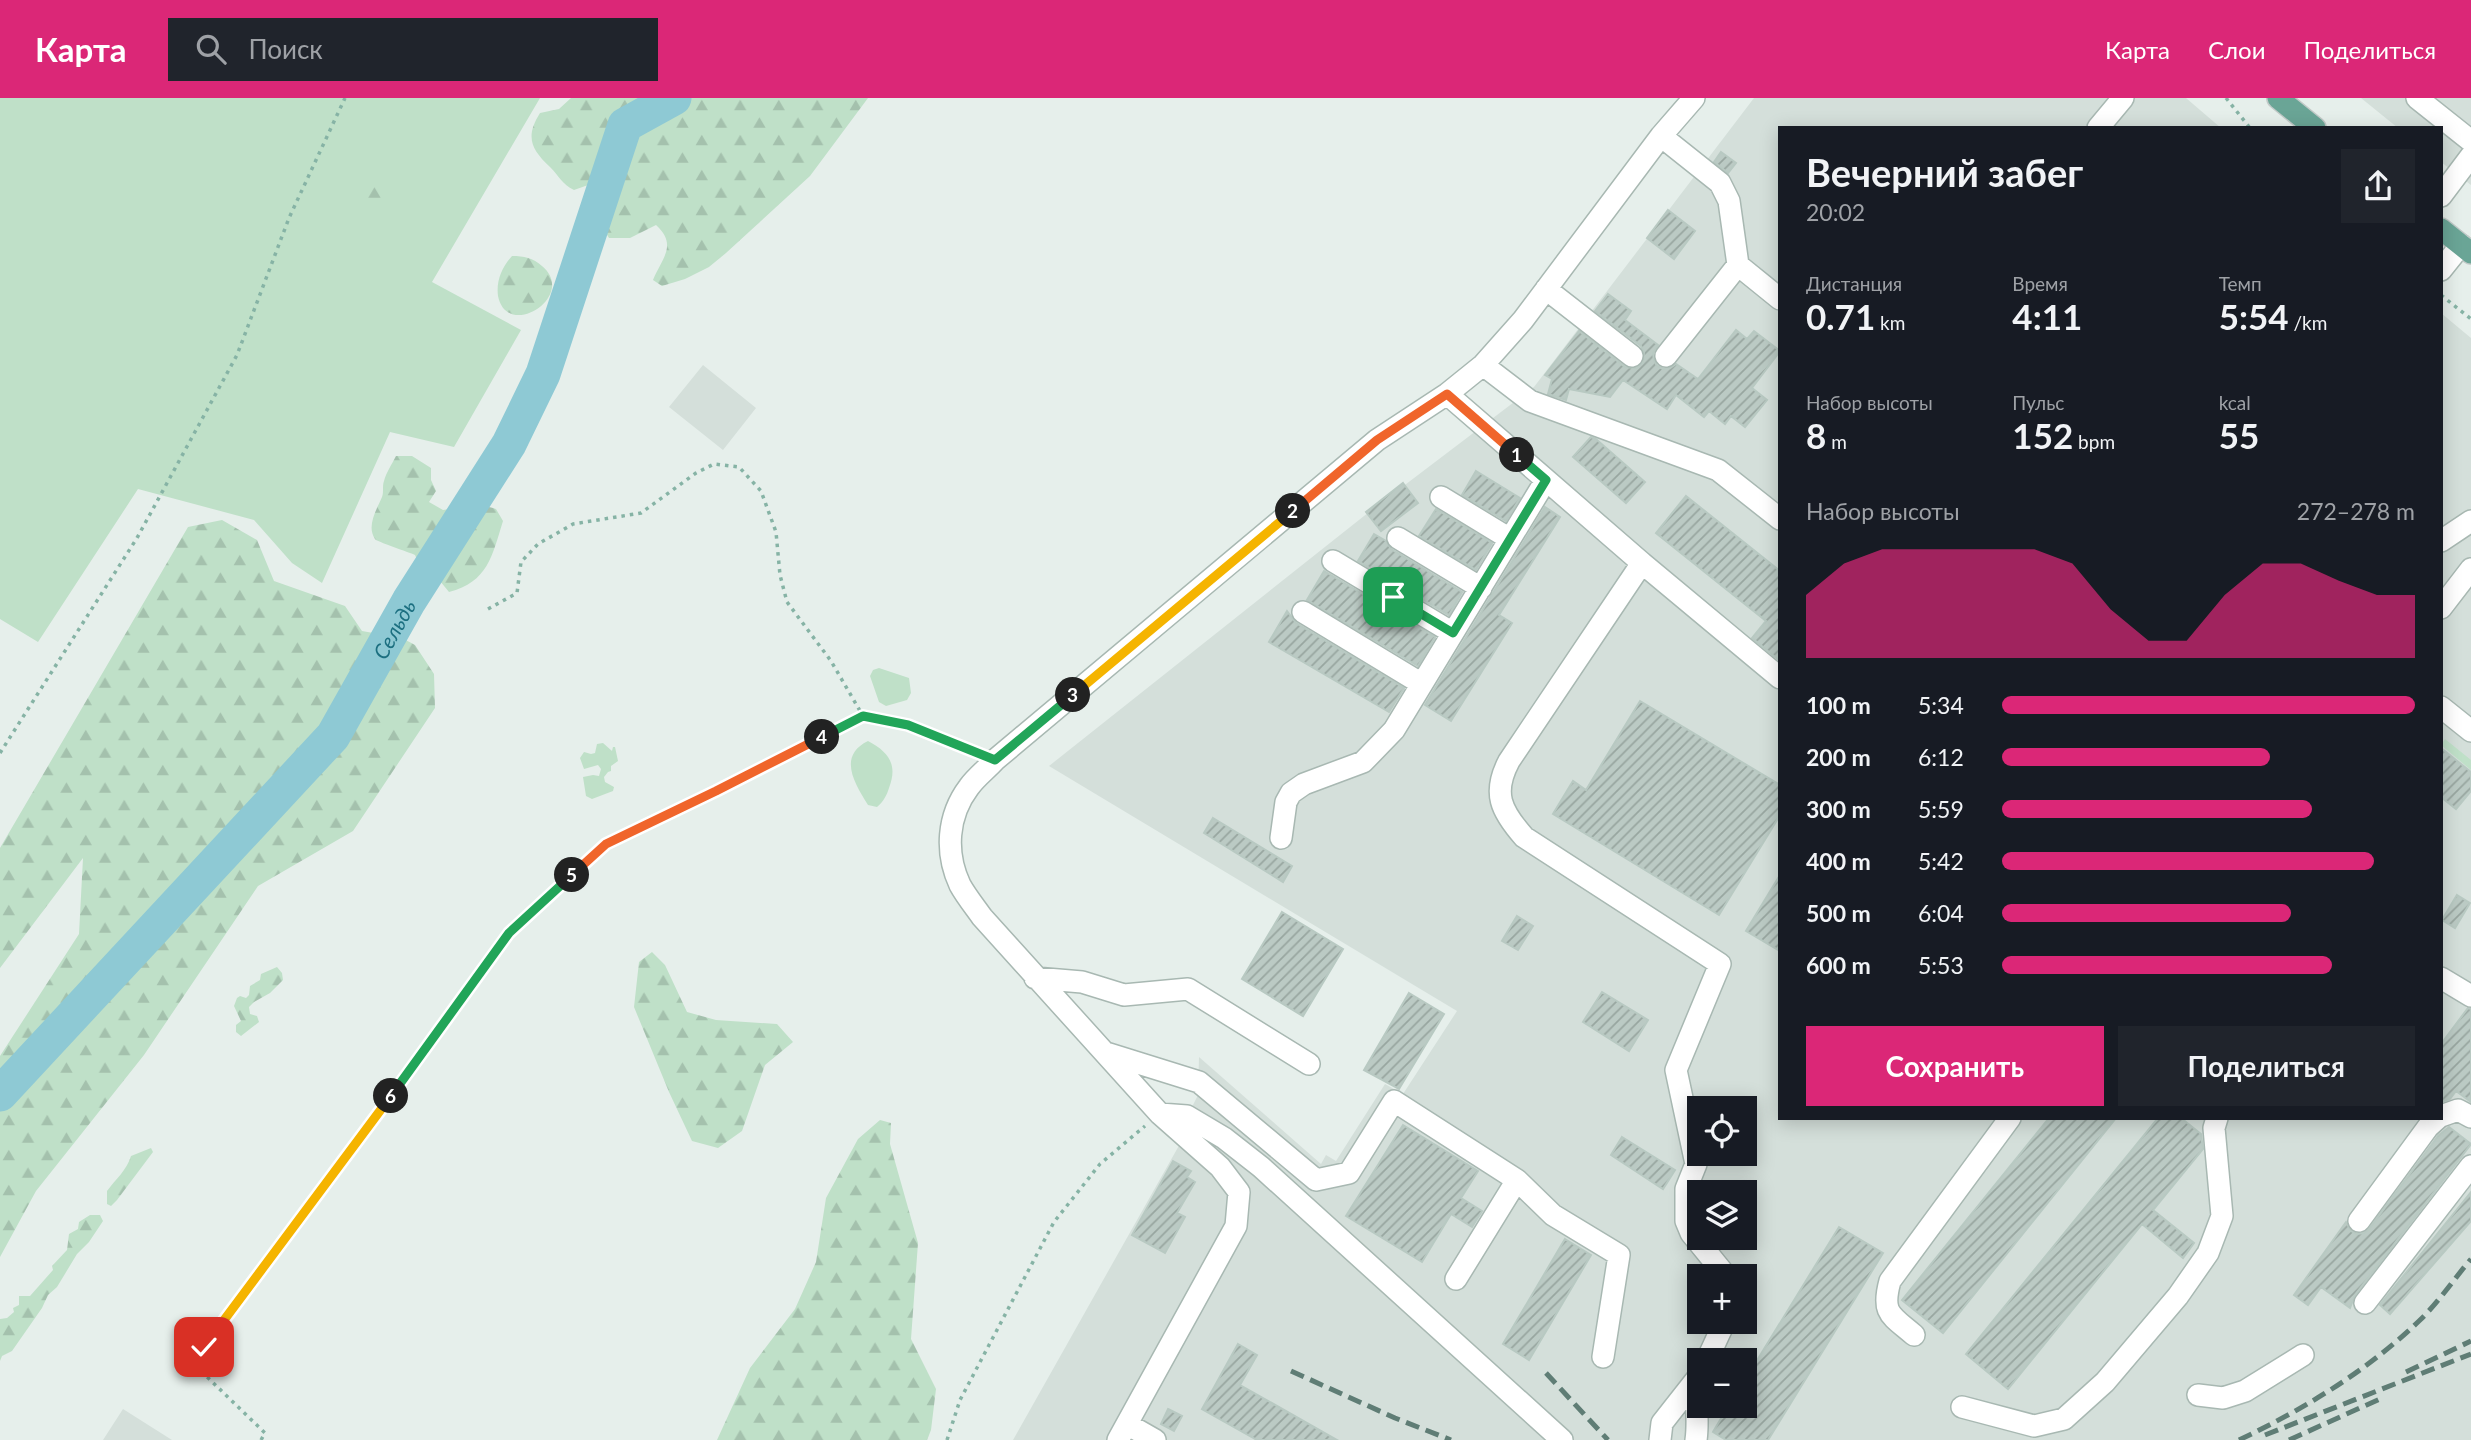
<!DOCTYPE html>
<html lang="ru">
<meta charset="utf-8">
<style>
body{margin:0;font-family:Lato,sans-serif;background:#20242c;color:#f1f3f6;height:100vh;display:flex;flex-direction:column;font-size:26px;white-space:nowrap}
*{box-sizing:border-box;margin:0}
p{font-size:23px;color:#9ea1a6}
.icon{flex:none;width:38px;height:38px;fill:none;stroke:currentColor;stroke-width:2;stroke-linecap:round;stroke-linejoin:round}
.map{position:relative;flex:1;overflow:hidden}
.drawer{position:absolute;left:1778px;top:28px;width:665px;height:994px;display:flex;flex-direction:column;background:#171b24;border-radius:0px;box-shadow:0 4px 18px #0003}
.drawer>*{flex:none}
.controls{position:absolute;left:1687px;top:998px;display:grid;gap:14px}
.controls a{display:grid;place-items:center;width:70px;height:70px;border-radius:0px;background:#171b24;box-shadow:0 4px 18px #0003;font-size:35px}
.pin{position:absolute;display:grid;place-items:center;width:60px;height:60px;color:#fff;margin:-30px;border-radius:14px;box-shadow:0 4px 10px #0006}
.km{position:absolute;width:35px;height:35px;margin:-18px;border-radius:50%;background:#222;color:#fff;font-size:19px;line-height:35px;text-align:center}
.round{display:grid;place-items:center;flex:none;width:74px;height:74px;border-radius:0px;background:#20242c}
.headline{display:flex;align-items:center;justify-content:space-between;height:119px;padding:0 28px}
h1{font-size:38px;font-weight:700;line-height:52px}
.figures{display:grid;grid-template-columns:repeat(3,1fr);gap:10px;height:119px;padding:7px 28px}
.figures div{display:grid;align-content:center}
.figures b{font-size:35px;font-weight:700}
.figures small{font-size:19px;font-weight:400}
.figures p{font-size:19px}
.chart{height:196px;padding:14px 28px}
.chart p{display:flex;justify-content:space-between}
.chart svg{width:100%;height:126px;margin-top:7px;fill:#db2777;opacity:.7}
.primary-button{display:flex;gap:14px;margin-top:auto;padding:14px 28px}
.primary-button a{flex:1;height:80px;border-radius:0px;background:#db2777;color:#fff;font-size:28px;font-weight:700;line-height:80px;text-align:center}
.primary-button a+a{background:#20242c;color:#f1f3f6}
ul{padding:0 28px;list-style:none;font-size:23px}
li{display:grid;grid-template-columns:112px 84px 1fr;align-items:center;height:52px}
li i{height:18px;border-radius:9px;background:#db2777}
header{display:flex;align-items:center;gap:42px;box-sizing:border-box;height:98px;padding:0 35px;background:#db2777;color:#fff}
header strong{font-size:33px}
nav{display:flex;gap:38px;margin-inline-start:auto;font-size:24px}
.search{width:490px;height:63px;background:#20242c;display:flex;align-items:center;gap:18px;box-sizing:border-box;padding:0 24px;border-radius:0px;color:#9ea1a6;font-size:26px}
.map>svg:first-child{display:block}
.built{fill:#d4dfda;fill-rule:evenodd}
.green{fill:#bfe0c8}
.forest{fill:url(#forest-firs)}
.lines{fill:none;stroke-linecap:round;stroke-linejoin:round}
.river{stroke:#8ec9d4;stroke-width:35}
.building{fill:url(#building-hatch);stroke:#b8c9c2;stroke-width:2}
.minor-casing{stroke:#a8b8b2;stroke-width:24}
.major-casing{stroke:#c2cac8;stroke-width:24}
.path{stroke:#86b3a5;stroke-width:3.5;stroke-dasharray:3.5 5;stroke-linecap:butt}
.minor{stroke:#fff;stroke-width:21}
.major{stroke:#6aa596;stroke-width:21}
.rail{stroke:#5f7d75;stroke-width:5;stroke-dasharray:14 7;stroke-linecap:butt}
.split-1-casing{stroke:#fff;stroke-width:14}
.split-2-casing{stroke:#fff;stroke-width:14}
.split-3-casing{stroke:#fff;stroke-width:14}
.split-4-casing{stroke:#fff;stroke-width:14}
.split-5-casing{stroke:#fff;stroke-width:14}
.split-6-casing{stroke:#fff;stroke-width:14}
.split-7-casing{stroke:#fff;stroke-width:14}
.split-1{stroke:#22a559;stroke-width:9}
.split-2{stroke:#f0652b;stroke-width:9}
.split-3{stroke:#f5b400;stroke-width:9}
.split-4{stroke:#22a559;stroke-width:9}
.split-5{stroke:#f0652b;stroke-width:9}
.split-6{stroke:#22a559;stroke-width:9}
.split-7{stroke:#f5b400;stroke-width:9}
.labels{text-anchor:middle;dominant-baseline:central;stroke-width:7;stroke-linejoin:round;paint-order:stroke}
.water-label{font-size:21px;font-style:italic;fill:#1c6f80;stroke:#f7fbf9}
</style>
<header>
<strong>Карта</strong>
<div class="search"><svg class="icon" aria-label="search" viewBox="0 0 24 24"><circle cx="10" cy="10" r="6"/><path d="M15 15l6 6"/></svg>Поиск</div>
<nav><a>Карта</a><a>Слои</a><a>Поделиться</a></nav>
</header>
<div class="map">
<svg width="2471" height="1342" viewBox="0 0 2471 1342">
<defs>
<pattern id="forest-firs" width="22" height="20" patternUnits="userSpaceOnUse" patternTransform="scale(1.75)"><rect width="22" height="20" fill="#bfe0c8"/><path d="M5 1l3.5 6h-7zM16 11l3.5 6h-7z" fill="#a4c1ad"/></pattern>
<pattern id="building-hatch" width="6" height="6" patternUnits="userSpaceOnUse" patternTransform="scale(1.75)"><rect width="6" height="6" fill="#bbcac4"/><path d="M-1 1l2-2M0 6l6-6M5 7l2-2" fill="none" stroke="#98a6a0"/></pattern>
</defs>
<rect width="100%" height="100%" fill="#e6efeb"/>
<path class="built" d="M1754 0H2186L2221 30H1780V1020H2441V215L2471 240V1342H1013L1181 1044 1177 1039 1198 997 1199 959 1321 1066 1326 1057 1336 1063 1385 986 1403 996 1457 913 1049 668 1364 418 1534 289ZM1699 1010H1745V1055H1699ZM1699 1094H1745V1139H1699ZM1699 1178H1745V1223H1699ZM1699 1262H1745V1307H1699Z
M2361 0H2471V87L2441 64V30H2398Z
M703 267 756 310 723 352 669 309Z
M123 1311 153 1330 172 1342H103Z"/>
<path class="green" d="M0 0H540L432 184 521 232 454 349 390 334 322 485 292 465 254 422 138 391 38 544 0 521Z
M879 570 909 580 911 595 907 602 886 608 879 604 870 578 873 572Z
M2445 641 2471 662V672L2441 647Z
M868 643C889 654 898 667 889 690 887 697 883 704 877 709L868 707C855 686 837 658 868 643Z
M603 645 612 653 613 649H615L618 663 611 668V673L608 674 604 679 605 684 614 689 613 693 592 701 586 698 583 679 593 677 599 678 601 671 598 667 584 671 580 660 584 654 591 656 595 655 597 646Z"/>
<path class="forest" d="M571 0H868L810 78 726 155 709 169 685 181 662 188 653 182C662 160 678 147 656 127L630 140H609L601 127 599 90 591 86 574 92C562 86 559 78 550 69 531 51 525 39 540 15L559 11Z
M380 86C390 100 385 125 364 119L360 110 359 101 376 87Z
M512 158C524 158 533 160 542 168 578 198 507 243 498 198 496 183 502 169 512 158Z
M396 358H412L431 370V382L436 393 429 404 443 412C452 410 459 413 467 412 481 410 480 406 496 411L503 423C492 458 488 484 449 494L431 472 420 468 415 457C409 454 377 444 375 441 366 428 377 411 382 399 384 394 382 388 384 383 386 375 392 366 396 358Z
M222 422 257 442 274 483 345 508 362 533 402 540 415 547 434 576 435 610 353 733 258 788 144 957 36 1093 0 1159V958L79 836 83 760 0 870V750L188 429Z
M652 854 665 867 687 914 716 922 777 926 793 944 765 967 742 1033 718 1050 692 1043 669 994 634 909 639 864Z
M277 869 282 875 283 882 270 895 254 904 249 909 250 916 257 918 259 924 241 938 236 934V927L241 923 234 908 237 900 240 898 246 900 249 897 250 888 260 882 261 876Z
M880 1022 891 1025 890 1046 918 1145 911 1241 936 1291 931 1332 927 1342H717L750 1270 795 1211 816 1164 826 1100 858 1041Z
M151 1050 153 1054 117 1102 111 1108 107 1106V1093C115 1082 127 1072 131 1058Z
M90 1117H100L103 1123 89 1144 77 1156 57 1189 48 1197 42 1210 12 1253 2 1258 0 1263V1221L7 1220 14 1214 13 1210 19 1207V1198H30L53 1172 52 1168 67 1152 69 1136 78 1131 79 1124Z"/>
<g class="lines">
<path class="river" id="s1" d="M0 996 333 638 409 503 509 346 543 276 625 27 674 0"/>
</g>
<path class="building" d="M1721 54 1736 65 1728 75 1714 64Z
M1668 112 1695 133 1674 161 1647 140Z
M1608 196 1631 213 1625 222 1658 247 1653 255 1654 262 1657 268 1663 271 1670 270 1676 266 1698 281 1736 232 1747 241 1754 233 1780 253 1752 290 1767 302 1745 329 1731 318 1725 326 1709 313 1704 319 1676 297 1667 311 1623 282 1610 299 1569 291 1566 302 1548 296 1552 281 1545 277 1579 233 1625 269 1636 270 1643 265 1644 254 1641 248 1595 213Z
M1591 339 1596 341 1645 384 1626 405 1573 359Z
M1476 373 1520 400 1506 423 1462 397Z
M1403 385 1418 405 1381 433 1366 414Z
M1686 398 1780 473V563L1752 540 1766 523 1656 435Z
M1545 409 1560 419 1499 517 1512 525 1451 623 1425 607Z
M1436 411 1492 445 1476 472 1419 438Z
M1374 436 1386 443 1391 451 1462 494 1449 517 1358 463Z
M1324 473 1435 539 1418 568 1307 502Z
M1287 513 1296 525 1404 590 1389 614 1269 544Z
M1640 603 1780 687V717L1719 817 1553 716 1573 683 1586 692Z
M2441 650 2471 674V693L2456 711 2441 699Z
M1213 720 1292 768 1283 784 1204 735Z
M1780 777V853L1746 833Z
M2457 797 2470 805 2455 830 2442 822Z
M1282 814 1343 851 1303 918 1242 881Z
M1517 818 1533 828 1518 852 1502 843Z
M1602 894 1648 922 1629 953 1583 924Z
M1409 895 1444 916 1399 991 1364 972Z
M2468 910 2471 911V1004L2456 993 2450 1001 2441 1004V946Z
M2049 1020H2116L1943 1235 1902 1202Z
M2158 1020H2181L2201 1036 2203 1051 2153 1112 2194 1145 2183 1160 2142 1126 2008 1291 1966 1256Z
M1403 1027 1478 1073 1461 1100 1482 1113 1472 1129 1451 1116 1422 1164 1346 1118Z
M2449 1029 2471 1046 2355 1197 2350 1210 2321 1189 2308 1207 2294 1197 2346 1124 2351 1133 2357 1136 2364 1135 2369 1131 2438 1038Z
M1622 1039 1675 1072 1663 1091 1611 1057Z
M1173 1063 1191 1073 1187 1079 1195 1084 1177 1115 1185 1119 1165 1155 1132 1137Z
M2471 1094V1123L2390 1216 2380 1207Z
M1839 1129 1883 1155 1768 1342H1726L1713 1334 1729 1307H1745V1282Z
M1565 1141 1591 1157 1529 1262 1503 1246Z
M1238 1246 1257 1257 1240 1287 1337 1342H1257L1202 1311Z
M1168 1311 1182 1318 1174 1333 1161 1326Z"/>
<g class="lines">
<g class="minor-casing">
<path id="minor" d="M2417 0 2471 43
M2098 30 2123 0
M1661 38 1720 85 1729 103 1738 167 1780 201
M2441 98 2471 58
M2441 172 2461 147
M1546 191 1632 258
M1666 258 1738 167
M1483 267 1530 303 1718 372 1780 421
M1447 296 1642 465 1509 663C1492 695 1501 713 1524 739L1720 866 1676 972 1696 1066 1686 1091V1123L1691 1135 1726 1178
M1441 399 1510 441
M1398 440 1481 490
M2441 443 2471 423
M1333 463 1453 535
M1642 465 1780 580
M2441 510 2471 471
M1303 514 1422 586
M2441 609 2471 633
M1281 740 1286 704 1291 695 1304 686 1363 664 1394 632 1546 382
M1035 880 1082 884 1124 897 1188 891 1309 966
M2441 880 2471 898
M1106 955 1199 984 1316 1082 1349 1075 1394 1003 1517 1082 1456 1181
M1160 1016 1187 1018 1224 1040 1261 1069 1562 1342
M2441 1018 2458 1012 2471 1019
M1517 1082 1553 1117 1619 1157 1603 1259
M2359 1123 2428 1029 2438 1020
M2365 1205 2471 1068
M1914 1237C1891 1217 1881 1216 1890 1183L2010 1020
M1707 1262 1725 1223
M2198 1297 2223 1300 2245 1293 2303 1257
M1962 1309 2034 1328 2064 1321 2105 1284 2178 1198 2208 1155 2222 1118 2214 1030 2217 1020
M1127 1326 1155 1342
M1118 1342 1236 1128 1239 1094 1220 1069 1160 1016 982 819C975 809 966 798 960 787 945 755 947 718 969 689 976 679 987 671 995 662L1377 342 1447 296 1483 267 1523 222 1661 38 1694 0
M1660 1342 1662 1325 1699 1278
M1696 1342C1699 1322 1695 1302 1697 1282"/>
</g>
<g class="major-casing">
<path id="major" d="M2278 0 2315 30
M2441 131 2471 155"/>
</g>
<path class="path" d="M2226 0 2250 30
M2441 197 2471 221
M488 511 517 495 521 464 538 446 573 426 641 415 696 375 714 366 739 369 761 393 776 434 780 477 787 504 831 563 863 618
M0 655 137 440 237 257 289 120 345 0
M261 1342 265 1335 202 1274 204 1249 509 835 606 746 717 693 863 618 908 627 976 654
M947 1342 960 1302 1054 1124 1100 1066 1145 1028"/>
<use href="#minor" class="minor"/>
<use href="#major" class="major"/>
<path class="rail" d="M1291 1273 1395 1320 1451 1342
M2406 1274 2471 1243
M1546 1275 1608 1342
M2265 1337 2471 1256
M2239 1342C2304 1311 2367 1273 2419 1223 2438 1205 2454 1181 2471 1161
M2289 1342 2382 1300"/>
</g>
<g class="lines">
<g class="split-1-casing">
<path id="split-1" d="M1393 499 1453 535 1546 382 1517 357"/>
</g>
<g class="split-2-casing">
<path id="split-2" d="M1293 413 1377 342 1447 296 1517 357"/>
</g>
<g class="split-3-casing">
<path id="split-3" d="M1073 597 1293 413"/>
</g>
<g class="split-4-casing">
<path id="split-4" d="M822 639 863 618 908 627 995 662 1073 597"/>
</g>
<g class="split-5-casing">
<path id="split-5" d="M572 777 606 746 716 693 822 639"/>
</g>
<g class="split-6-casing">
<path id="split-6" d="M391 998 509 835 572 777"/>
</g>
<g class="split-7-casing">
<path id="split-7" d="M204 1249 391 998"/>
</g>
<use href="#split-1" class="split-1"/>
<use href="#split-2" class="split-2"/>
<use href="#split-3" class="split-3"/>
<use href="#split-4" class="split-4"/>
<use href="#split-5" class="split-5"/>
<use href="#split-6" class="split-6"/>
<use href="#split-7" class="split-7"/>
</g>
<g class="labels">
<g class="water-label">
<text stroke="none"><textPath href="#s1" startOffset="612">Сельдь</textPath></text>
</g>
</g>
</svg>
<div class="controls">
<a><svg class="icon" aria-label="locate" viewBox="0 0 24 24"><circle cx="12" cy="12" r="6"/><path d="M12 2v4M12 18v4M2 12h4M18 12h4"/></svg></a>
<a><svg class="icon" aria-label="layers" viewBox="0 0 24 24"><path d="M12 4l9 5-9 5-9-5zM3 14l9 5 9-5"/></svg></a>
<a>+</a>
<a>−</a>
</div>
<div class="pin" style="left:1393px;top:499px;background:#1e9e55"><svg class="icon" aria-label="arrive" viewBox="0 0 24 24"><path d="M6 21V4h12l-3 4 3 4H6"/></svg></div>
<div class="pin" style="left:204px;top:1249px;background:#d93025"><svg class="icon" aria-label="check" viewBox="0 0 24 24"><path d="M5 12l5 5 9-10"/></svg></div>
<b class="km" style="left:1517px;top:357px">1</b>
<b class="km" style="left:1293px;top:413px">2</b>
<b class="km" style="left:1073px;top:597px">3</b>
<b class="km" style="left:822px;top:639px">4</b>
<b class="km" style="left:572px;top:777px">5</b>
<b class="km" style="left:391px;top:998px">6</b>
<section class="drawer">
<div class="headline"><div><h1>Вечерний забег</h1><p>20:02</p></div><a class="round"><svg class="icon" aria-label="share" viewBox="0 0 24 24"><path d="M12 15V3M7 8l5-5 5 5M5 13v7h14v-7"/></svg></a></div>
<div class="figures">
<div><p>Дистанция</p><b>0.71<small> km</small></b></div>
<div><p>Время</p><b>4:11</b></div>
<div><p>Темп</p><b>5:54<small> /km</small></b></div>
</div>
<div class="figures">
<div><p>Набор высоты</p><b>8<small> m</small></b></div>
<div><p>Пульс</p><b>152<small> bpm</small></b></div>
<div><p>kcal</p><b>55</b></div>
</div>
<div class="chart"><p><span>Набор высоты</span>272–278 m</p>
<svg viewBox="0 0 160 44" preserveAspectRatio="none"><path d="M0 44V22L10 11L20 6L30 6L40 6L50 6L60 6L70 11L80 27L90 38L100 38L110 22L120 11L130 11L140 17L150 22L160 22V44z"/></svg>
</div>
<ul>
<li><b>100 m</b>5:34<i style="width:100%"></i></li>
<li><b>200 m</b>6:12<i style="width:65%"></i></li>
<li><b>300 m</b>5:59<i style="width:75%"></i></li>
<li><b>400 m</b>5:42<i style="width:90%"></i></li>
<li><b>500 m</b>6:04<i style="width:70%"></i></li>
<li><b>600 m</b>5:53<i style="width:80%"></i></li>
</ul>
<div class="primary-button"><a>Сохранить</a><a>Поделиться</a></div>
</section>
</div>
